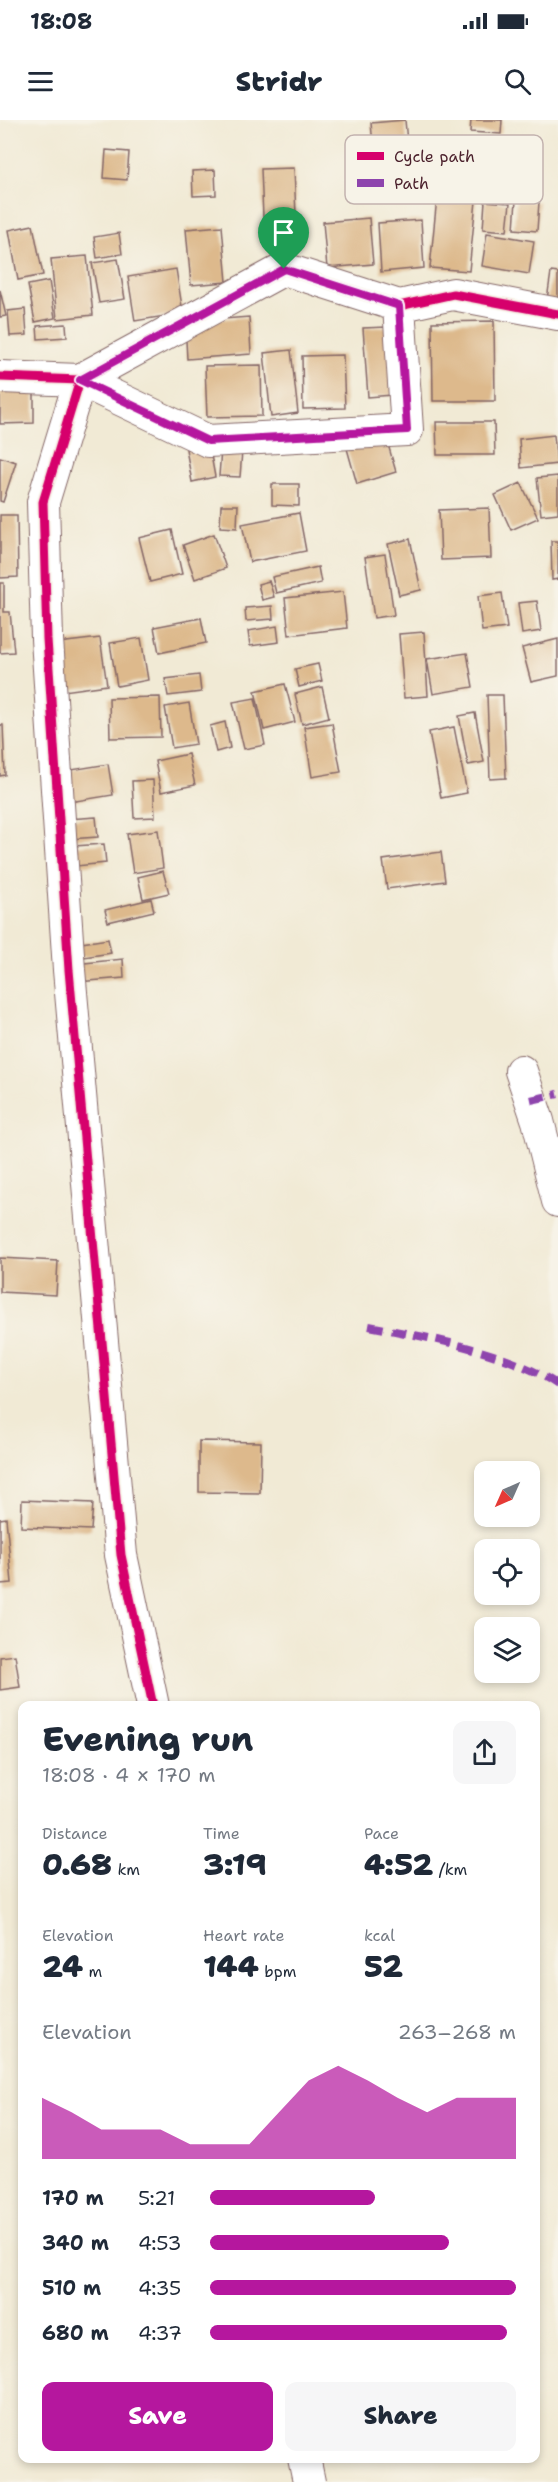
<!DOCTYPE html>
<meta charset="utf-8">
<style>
body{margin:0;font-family:"Shantell Sans",sans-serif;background:#f6f6f7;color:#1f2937;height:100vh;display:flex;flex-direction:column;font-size:22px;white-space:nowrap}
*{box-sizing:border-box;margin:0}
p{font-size:20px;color:#747a83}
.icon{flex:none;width:33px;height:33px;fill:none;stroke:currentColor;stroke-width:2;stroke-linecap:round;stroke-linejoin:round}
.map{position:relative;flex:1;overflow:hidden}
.sheet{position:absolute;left:18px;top:1581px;width:522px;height:762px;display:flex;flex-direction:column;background:#fff;border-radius:12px;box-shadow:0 3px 9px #0003}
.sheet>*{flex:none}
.needle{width:39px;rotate:225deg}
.fabs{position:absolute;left:474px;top:1341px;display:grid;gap:12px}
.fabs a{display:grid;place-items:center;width:66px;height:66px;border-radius:12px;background:#fff;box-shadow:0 3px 9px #0003;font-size:30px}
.pin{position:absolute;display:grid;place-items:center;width:51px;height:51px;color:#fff;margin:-62px -26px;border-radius:50% 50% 50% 0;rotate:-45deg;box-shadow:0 0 6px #0007}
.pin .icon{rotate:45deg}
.round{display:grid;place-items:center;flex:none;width:63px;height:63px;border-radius:12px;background:#f6f6f7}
.overview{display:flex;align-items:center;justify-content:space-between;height:102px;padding:0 24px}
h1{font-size:33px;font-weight:800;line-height:45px}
.figures{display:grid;grid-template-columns:repeat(3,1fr);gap:9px;height:102px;padding:6px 24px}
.figures div{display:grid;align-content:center}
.figures b{font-size:30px;font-weight:800}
.figures small{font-size:16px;font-weight:400}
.figures p{font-size:16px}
.chart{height:168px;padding:12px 24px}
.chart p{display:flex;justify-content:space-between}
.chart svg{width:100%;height:108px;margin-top:6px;fill:#b5179e;opacity:.7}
.action{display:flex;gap:12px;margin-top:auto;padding:12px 24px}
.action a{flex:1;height:69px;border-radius:12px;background:#b5179e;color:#fff;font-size:24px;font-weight:800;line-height:69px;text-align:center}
.action a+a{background:#f6f6f7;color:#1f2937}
ul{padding:0 24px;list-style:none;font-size:20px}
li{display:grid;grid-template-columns:96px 72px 1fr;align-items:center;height:45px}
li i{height:15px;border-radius:8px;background:#b5179e}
.status{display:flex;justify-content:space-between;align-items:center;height:42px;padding:0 30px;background:#fff;direction:ltr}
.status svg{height:16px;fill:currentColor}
header{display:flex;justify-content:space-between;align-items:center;height:78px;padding:0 24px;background:#fff;font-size:27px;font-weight:800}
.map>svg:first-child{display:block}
.building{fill:#ddb98c}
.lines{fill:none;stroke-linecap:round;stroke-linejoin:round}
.street-casing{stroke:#846666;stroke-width:34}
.street{stroke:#fff;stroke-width:32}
.quiet{stroke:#8e44ad;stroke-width:8;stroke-dasharray:15 8;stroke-linecap:butt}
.cycleway-casing{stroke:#f7f3e8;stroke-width:13}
.cycleway{stroke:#d6006c;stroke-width:9}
.route-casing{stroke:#fff;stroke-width:12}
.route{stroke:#b5179e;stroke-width:8}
.key{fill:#f7f3e8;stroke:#c3b3af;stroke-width:1.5}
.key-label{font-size:16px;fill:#4a1f2b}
</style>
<div class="status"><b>18:08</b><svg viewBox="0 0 49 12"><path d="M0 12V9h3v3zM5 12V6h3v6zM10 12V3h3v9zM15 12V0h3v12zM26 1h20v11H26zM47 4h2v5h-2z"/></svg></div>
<header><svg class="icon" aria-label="menu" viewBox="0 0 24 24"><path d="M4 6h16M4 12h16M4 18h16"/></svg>Stridr<svg class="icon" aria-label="search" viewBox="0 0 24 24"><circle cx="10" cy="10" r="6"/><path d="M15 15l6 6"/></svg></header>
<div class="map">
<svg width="558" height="2362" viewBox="0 0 558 2362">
<rect width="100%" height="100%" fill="#f7f3e8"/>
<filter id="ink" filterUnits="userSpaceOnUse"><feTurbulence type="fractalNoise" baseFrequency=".0167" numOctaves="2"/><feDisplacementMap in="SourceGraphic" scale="12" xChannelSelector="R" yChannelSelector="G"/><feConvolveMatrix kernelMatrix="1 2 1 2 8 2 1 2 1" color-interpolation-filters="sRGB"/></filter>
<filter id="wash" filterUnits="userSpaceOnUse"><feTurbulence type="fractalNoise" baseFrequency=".008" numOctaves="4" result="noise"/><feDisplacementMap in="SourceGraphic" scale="24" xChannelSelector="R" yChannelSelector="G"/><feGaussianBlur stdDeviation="1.35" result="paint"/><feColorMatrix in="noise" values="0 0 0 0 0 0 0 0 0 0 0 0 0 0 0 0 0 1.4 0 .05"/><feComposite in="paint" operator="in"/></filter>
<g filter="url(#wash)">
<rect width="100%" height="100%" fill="#f1ead5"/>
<g id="blocks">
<path class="building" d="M405 0 411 67 377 70 371 3Z
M471 0H502L501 14 470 12Z
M106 30 129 32 127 60 104 58Z
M294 48 296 96 263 97 261 49Z
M215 50 216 75 193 76 192 51Z
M438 67 477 71 469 151 430 148Z
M516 80 539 82 537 111 514 109Z
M485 81 510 83 507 111 483 109Z
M369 98 373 144 327 148 323 102Z
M421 100 424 148 381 152 378 103Z
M33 105 43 155 18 160 9 110Z
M222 106 227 162 191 165 186 109Z
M119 113 122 134 97 138 94 117Z
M487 113 534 121 529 154 482 146Z
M87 136 93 195 57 199 51 139Z
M118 139 125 179 99 183 92 143Z
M176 149 183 193 135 201 128 157Z
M551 152 558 153V182L547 180Z
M49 161 55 198 35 202 28 165Z
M0 170 6 196 0 197Z
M25 189 27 215 10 216 8 191Z
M249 197 251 234 187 239 185 202Z
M494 201 495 281H433L432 202Z
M66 204 67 217 38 219 37 206Z
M387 207 392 275 368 277 363 208Z
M291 230 298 293 271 297 264 233Z
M343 235 345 288 303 289 302 236Z
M261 245 262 296 207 297 205 246Z
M34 265V303L0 304V266Z
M436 302H494L495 335H437Z
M385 314 396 352 357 364 346 325Z
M554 315 557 344 521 348 519 319Z
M209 324 215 357 192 362 186 329Z
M221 330 242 331 240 357 219 356Z
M0 337 16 342 3 382 0 381Z
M558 356V393L541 395 537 358Z
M521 363 538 398 511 410 495 375Z
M272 364H299V386L272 385Z
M221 385H238L237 408 220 407Z
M489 388 491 438 441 440 439 390Z
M299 393 306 431 250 442 242 404Z
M0 395H17L18 457 0 458Z
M172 410 182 454 150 462 139 418Z
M214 414 226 448 195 459 183 425Z
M410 419 421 470 399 475 388 424Z
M551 421H558V459L552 460Z
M385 434 394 495 374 498 365 437Z
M318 447 321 463 276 473 272 457Z
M269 461 274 477 262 480 258 464Z
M0 463H4V492H10L14 532 0 533Z
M343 472 347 508 289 515 285 478Z
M502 473 507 508 482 511 478 476Z
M537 481 541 511 522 514 518 483Z
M272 486 273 499 246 501 245 488Z
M201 498 206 523 159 533 154 507Z
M277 506 279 522 250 526 248 511Z
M424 512 428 576 404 578 399 514Z
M100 518 107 565 64 571 58 523Z
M141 518 148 560 117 566 110 523Z
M558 519V556L531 562 522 528Z
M467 533 473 567 433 574 427 539Z
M318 544 322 561 299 567 295 549Z
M199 555 201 572 168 576 165 559Z
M285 564 295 602 264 610 255 571Z
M322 567 329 597 302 604 295 574Z
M487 575H503L506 658 490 659Z
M160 577 161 617 110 618 109 578Z
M255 578 265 625 244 629 233 582Z
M189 583 196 624 172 628 165 587Z
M475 593 484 642 468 645 459 596Z
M225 602 230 628 216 632 210 606Z
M332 603 341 652 312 657 304 607Z
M0 605H3L5 655 0 656Z
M454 607 467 673 441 678 429 612Z
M188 634 195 665 161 672 155 641Z
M108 644 113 675 70 682 65 651Z
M153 660 155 697 134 698 132 661Z
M96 697 98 717 69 719 68 699Z
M158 710 163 748 133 753 127 714Z
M104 724 106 743 76 746 74 726Z
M441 732 445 761 387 769 383 740Z
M163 751 169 773 143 779 138 757Z
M151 779 154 791 108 802 105 790Z
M108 819 111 833 77 838 75 824Z
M123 839 124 858 77 862 75 844Z
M0 1138 58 1141 56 1175 0 1172Z
M199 1321 261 1322 260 1373 199 1372Z
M22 1380 93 1383 91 1410 21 1407Z
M6 1398 12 1463 0 1464V1399Z
M15 1535 20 1567 0 1570V1537Z"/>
</g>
</g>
<g filter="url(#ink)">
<use href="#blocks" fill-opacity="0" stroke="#846666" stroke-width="1.5"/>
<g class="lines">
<g class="street-casing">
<path id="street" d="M0 257 80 260 284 149 399 186 453 174 558 194
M80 260 43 382 47 519 69 850 121 1435 153 1586
M80 260 208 321 407 310 399 186
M521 951 538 1001 558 1081
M304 2338 309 2362"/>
</g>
<use href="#street" class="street"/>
<path class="quiet" d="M531 980 558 974
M369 1206C426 1217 510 1232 558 1265"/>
<g class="cycleway-casing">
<path id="cycleway" d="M0 257 80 260 284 149 399 186 453 174 558 194
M80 260 43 382 47 519 69 850 121 1435 153 1586"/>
</g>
<use href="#cycleway" class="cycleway"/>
</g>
</g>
<g class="lines" filter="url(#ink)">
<g class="route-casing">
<path id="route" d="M284 149 399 186 407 310 208 321 80 260Z"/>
</g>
<use href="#route" class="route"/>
</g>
<rect x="345" y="15" width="198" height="69" rx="9" class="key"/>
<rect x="357" y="32" width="27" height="8" fill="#d6006c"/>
<rect x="357" y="59" width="27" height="8" fill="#8e44ad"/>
<g class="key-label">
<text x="394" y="42">Cycle path</text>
<text x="394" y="69">Path</text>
</g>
</svg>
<div class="fabs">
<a><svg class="needle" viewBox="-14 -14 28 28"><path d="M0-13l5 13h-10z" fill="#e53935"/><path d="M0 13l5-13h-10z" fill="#747a83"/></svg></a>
<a><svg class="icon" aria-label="locate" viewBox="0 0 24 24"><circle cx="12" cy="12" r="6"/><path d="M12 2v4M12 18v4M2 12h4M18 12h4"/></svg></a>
<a><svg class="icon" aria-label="layers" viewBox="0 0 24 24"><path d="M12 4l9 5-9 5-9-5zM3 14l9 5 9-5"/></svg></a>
</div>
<div class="pin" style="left:284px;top:149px;background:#1e9e55"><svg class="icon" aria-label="arrive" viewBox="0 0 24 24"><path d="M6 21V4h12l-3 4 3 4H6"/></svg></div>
<section class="sheet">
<div class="overview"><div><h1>Evening run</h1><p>18:08 · 4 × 170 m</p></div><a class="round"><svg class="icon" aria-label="share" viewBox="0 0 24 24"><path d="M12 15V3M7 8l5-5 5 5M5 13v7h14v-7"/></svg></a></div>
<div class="figures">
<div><p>Distance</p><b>0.68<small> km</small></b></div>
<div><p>Time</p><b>3:19</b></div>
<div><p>Pace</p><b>4:52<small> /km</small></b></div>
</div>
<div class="figures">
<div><p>Elevation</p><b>24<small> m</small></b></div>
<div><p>Heart rate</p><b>144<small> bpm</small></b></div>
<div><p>kcal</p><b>52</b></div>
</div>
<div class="chart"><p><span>Elevation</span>263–268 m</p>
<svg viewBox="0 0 160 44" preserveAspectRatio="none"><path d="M0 44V19L10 25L20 32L30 32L40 32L50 38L60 38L70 38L80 25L90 12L100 6L110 12L120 19L130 25L140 19L150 19L160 19V44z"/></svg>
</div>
<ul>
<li><b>170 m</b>5:21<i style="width:54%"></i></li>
<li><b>340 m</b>4:53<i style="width:78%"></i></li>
<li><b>510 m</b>4:35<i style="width:100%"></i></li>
<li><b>680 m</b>4:37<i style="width:97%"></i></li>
</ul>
<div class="action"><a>Save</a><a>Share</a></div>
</section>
</div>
